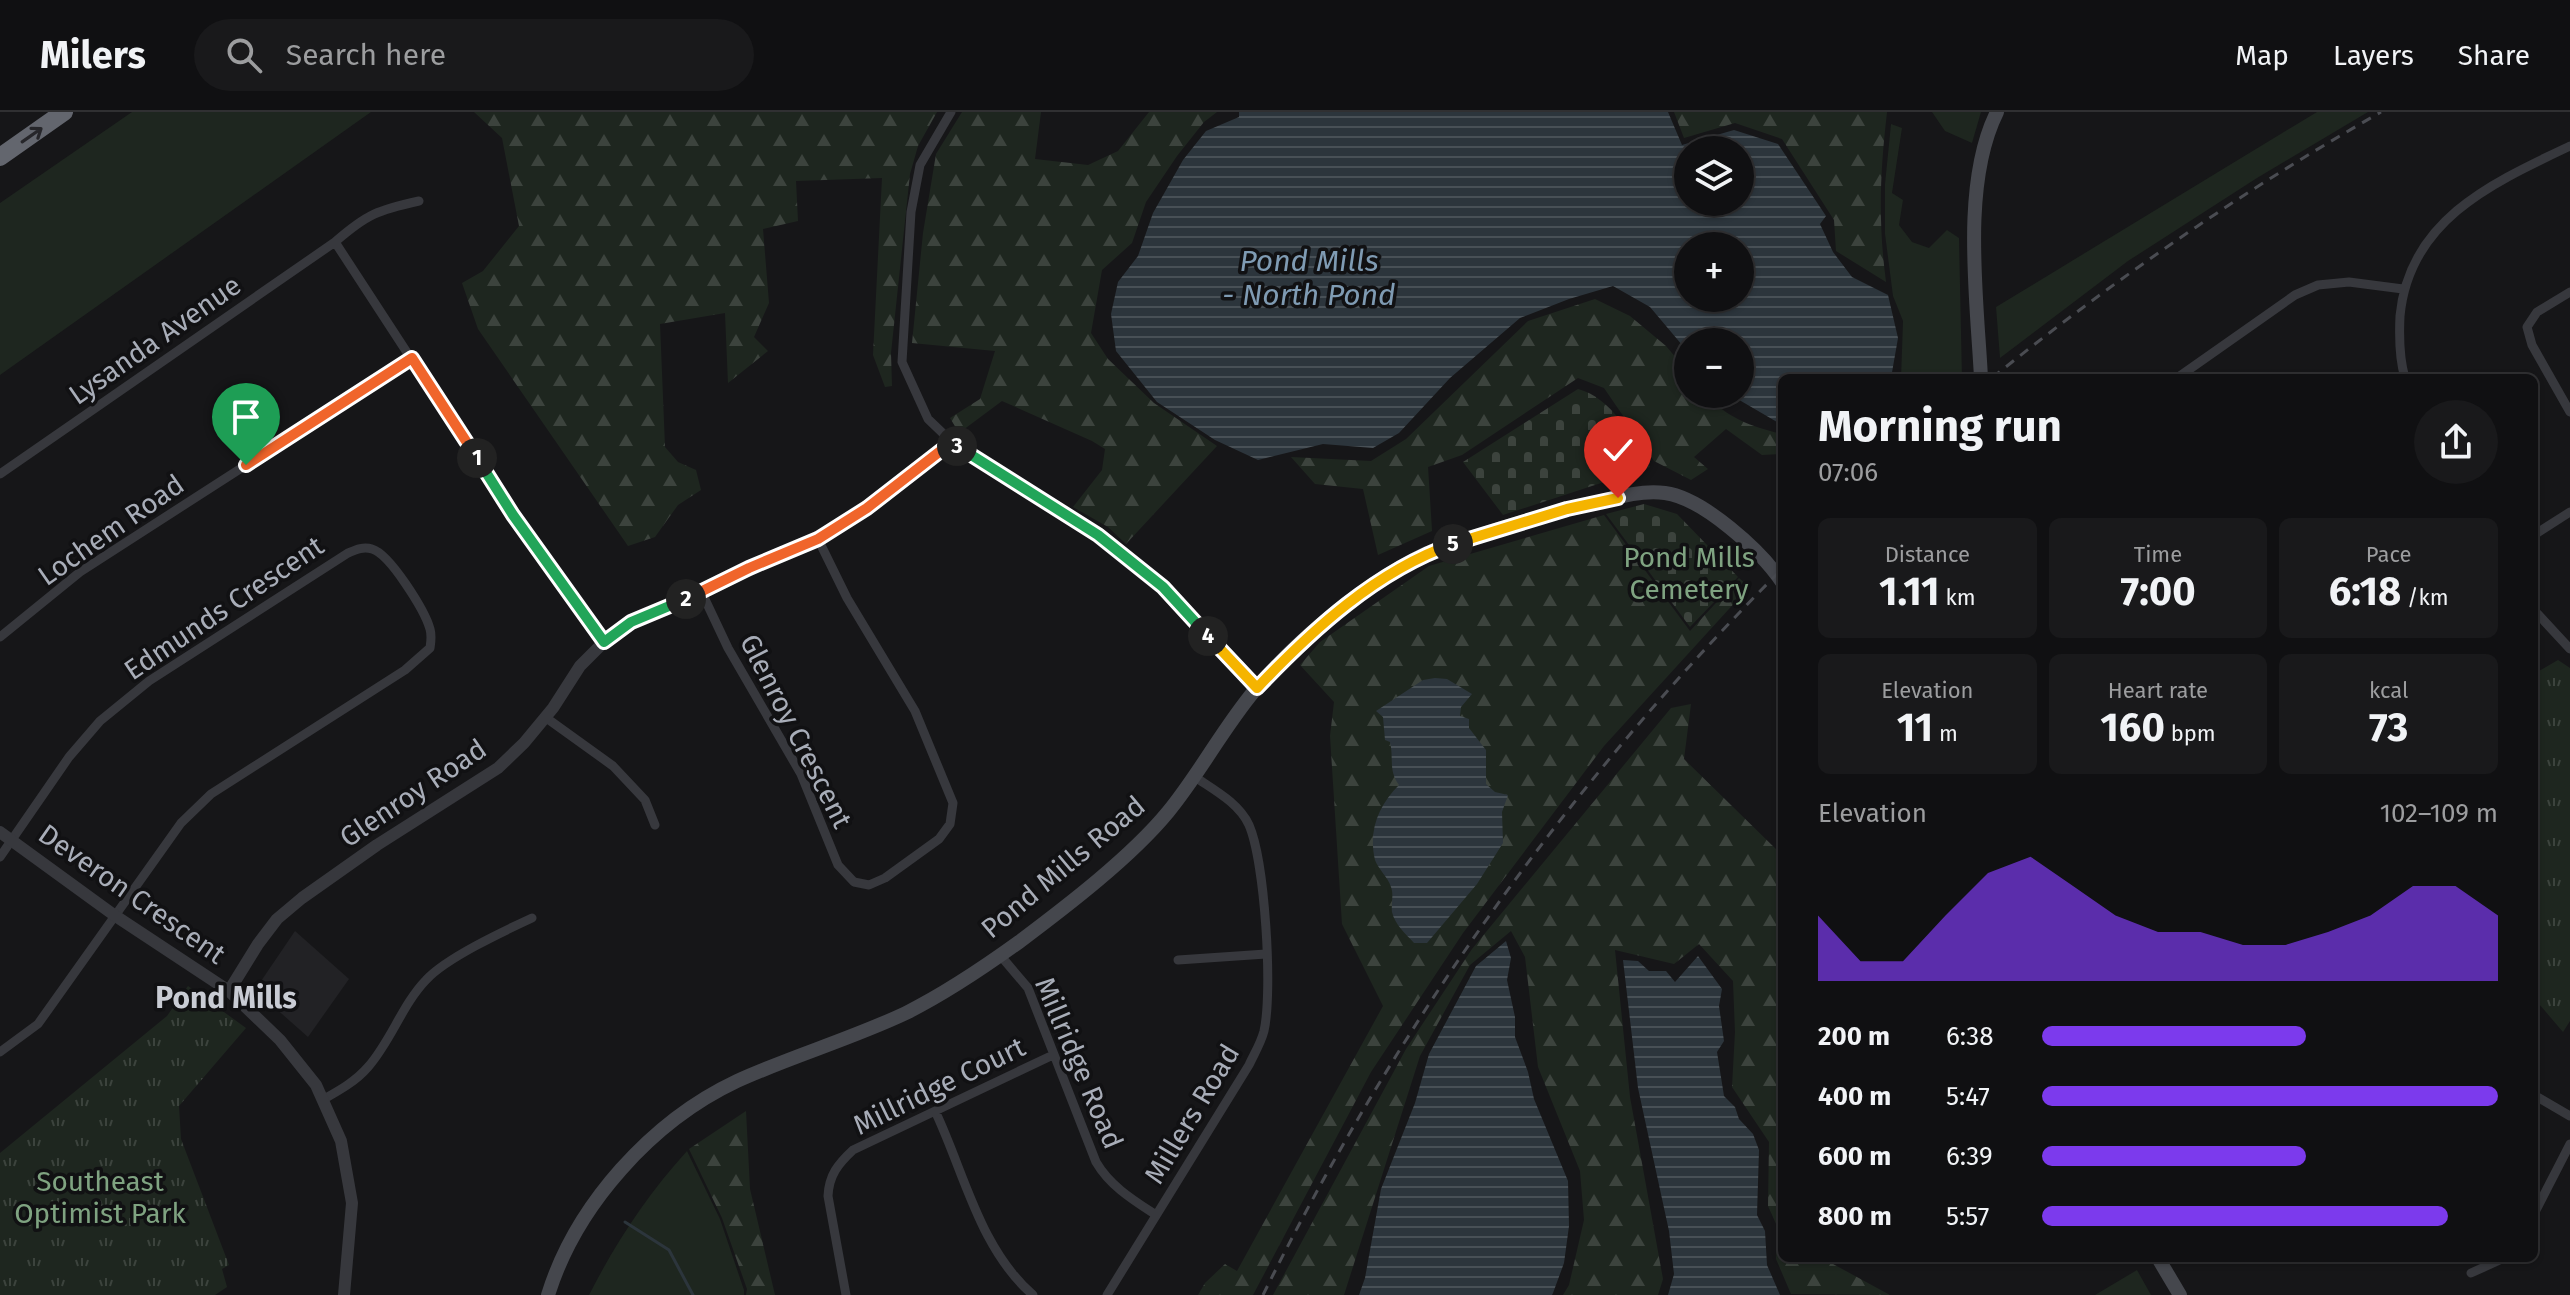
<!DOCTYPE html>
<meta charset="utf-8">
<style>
body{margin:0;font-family:"Fira Sans",sans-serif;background:#19191b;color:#f1f3f6;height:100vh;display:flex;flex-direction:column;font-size:30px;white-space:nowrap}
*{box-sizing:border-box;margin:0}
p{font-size:26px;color:#9c9d9f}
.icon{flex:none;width:44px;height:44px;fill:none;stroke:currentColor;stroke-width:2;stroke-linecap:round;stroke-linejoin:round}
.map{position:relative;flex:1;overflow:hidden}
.panel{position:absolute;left:1778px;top:262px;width:760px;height:888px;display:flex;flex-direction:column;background:#101012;border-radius:12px;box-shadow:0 2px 6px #0004,0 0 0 2px #303032}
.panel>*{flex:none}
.buttons{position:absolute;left:1674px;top:24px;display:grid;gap:16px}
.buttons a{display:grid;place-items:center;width:80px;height:80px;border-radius:50%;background:#101012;box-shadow:0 2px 6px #0004,0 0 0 2px #303032;font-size:40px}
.pin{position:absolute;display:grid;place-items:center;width:68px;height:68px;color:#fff;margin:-82px -34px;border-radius:50% 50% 50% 0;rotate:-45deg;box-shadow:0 0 8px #0007}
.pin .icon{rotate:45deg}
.km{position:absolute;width:40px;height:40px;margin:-20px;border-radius:50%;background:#222;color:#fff;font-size:22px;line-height:40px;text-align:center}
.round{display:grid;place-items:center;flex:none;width:84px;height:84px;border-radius:42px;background:#19191b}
.summary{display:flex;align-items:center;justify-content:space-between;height:136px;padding:0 40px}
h1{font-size:44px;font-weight:700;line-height:60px}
.figures{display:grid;grid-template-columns:repeat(3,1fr);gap:12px;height:136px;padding:8px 40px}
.figures div{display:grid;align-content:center;border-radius:12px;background:#19191b;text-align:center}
.figures b{font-size:40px;font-weight:700}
.figures small{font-size:22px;font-weight:400}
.figures p{font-size:22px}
.chart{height:224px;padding:16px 40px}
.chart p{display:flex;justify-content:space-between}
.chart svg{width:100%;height:144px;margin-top:8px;fill:#7c3aed;opacity:.7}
ul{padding:0 40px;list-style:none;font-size:26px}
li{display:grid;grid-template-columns:128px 96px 1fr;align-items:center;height:60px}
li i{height:20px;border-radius:10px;background:#7c3aed}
header{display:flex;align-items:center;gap:48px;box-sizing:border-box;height:112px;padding:0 40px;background:#101012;border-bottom:2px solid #303032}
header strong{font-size:38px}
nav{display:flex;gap:44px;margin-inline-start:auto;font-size:28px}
.search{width:560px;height:72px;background:#19191b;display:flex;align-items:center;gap:20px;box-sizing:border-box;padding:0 28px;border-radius:44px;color:#9c9d9f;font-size:30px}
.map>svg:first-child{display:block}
.built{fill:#222225}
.grass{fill:#1e261f}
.forest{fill:url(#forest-firs)}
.cemetery{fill:url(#cemetery-stones)}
.park{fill:url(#park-tufts)}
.water{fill:url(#water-rules);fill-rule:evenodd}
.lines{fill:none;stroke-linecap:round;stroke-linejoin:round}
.stream{stroke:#2c353c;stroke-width:3}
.minor{stroke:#37383d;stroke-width:9}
.tertiary{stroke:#37383d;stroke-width:12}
.secondary{stroke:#45474d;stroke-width:14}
.motorway{stroke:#63666e;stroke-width:18}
.rail{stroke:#4a4c52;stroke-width:3;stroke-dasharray:10 8;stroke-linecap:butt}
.oneway{stroke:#26262a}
.split-1-casing{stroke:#fff;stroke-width:16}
.split-2-casing{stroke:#fff;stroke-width:16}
.split-3-casing{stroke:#fff;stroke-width:16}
.split-4-casing{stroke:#fff;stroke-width:16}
.split-5-casing{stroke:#fff;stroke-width:16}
.split-6-casing{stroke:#fff;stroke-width:16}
.split-1{stroke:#f0652b;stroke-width:10}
.split-2{stroke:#22a559;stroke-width:10}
.split-3{stroke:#f0652b;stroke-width:10}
.split-4{stroke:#22a559;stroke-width:10}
.split-5{stroke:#f5b400;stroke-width:10}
.split-6{stroke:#f5b400;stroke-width:10}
.labels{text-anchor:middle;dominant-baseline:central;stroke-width:7;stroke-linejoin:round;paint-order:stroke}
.street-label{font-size:28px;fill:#a8adb8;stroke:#111113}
.park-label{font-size:28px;fill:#7fa381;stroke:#111113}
.water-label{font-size:30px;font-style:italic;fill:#7f9bb3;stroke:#111113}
.neighbourhood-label{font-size:30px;font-weight:bold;fill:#c9ccd4;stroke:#111113}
</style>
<header>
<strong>Milers</strong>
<div class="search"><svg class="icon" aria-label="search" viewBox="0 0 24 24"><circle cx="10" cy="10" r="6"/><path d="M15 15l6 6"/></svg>Search here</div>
<nav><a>Map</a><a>Layers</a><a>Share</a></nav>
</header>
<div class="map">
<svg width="2570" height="1183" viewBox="0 0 2570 1183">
<defs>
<pattern id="forest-firs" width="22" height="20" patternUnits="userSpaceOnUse" patternTransform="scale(2)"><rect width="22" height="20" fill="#1e261f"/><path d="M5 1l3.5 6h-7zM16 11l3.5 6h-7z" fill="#3c433d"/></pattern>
<pattern id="cemetery-stones" width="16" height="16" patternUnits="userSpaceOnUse" patternTransform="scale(2)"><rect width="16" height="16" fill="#1e261f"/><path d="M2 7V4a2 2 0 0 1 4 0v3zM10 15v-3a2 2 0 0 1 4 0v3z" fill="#3c433d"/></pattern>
<pattern id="park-tufts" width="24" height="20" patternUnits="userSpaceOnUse" patternTransform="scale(2)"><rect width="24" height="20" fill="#1e261f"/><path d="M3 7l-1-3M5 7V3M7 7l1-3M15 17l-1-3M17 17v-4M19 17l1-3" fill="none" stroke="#3c433d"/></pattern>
<pattern id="water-rules" width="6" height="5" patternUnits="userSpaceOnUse" patternTransform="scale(2)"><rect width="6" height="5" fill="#2c353c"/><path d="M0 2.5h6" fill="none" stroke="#485056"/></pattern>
</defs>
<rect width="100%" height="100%" fill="#161618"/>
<path class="built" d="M295 819 349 867 308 925 255 878Z"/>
<path class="grass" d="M132 0H371L0 263V91Z
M1932 0H1981L1972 31 1945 19Z
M2317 0H2368L2257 66 2128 149 2000 246 1996 195Z
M1891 12 1902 16 1892 81 1903 88 1899 113 1912 130 1929 136 1947 118 1959 126 1962 266H1901L1903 209 1893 184 1885 122V72Z
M687 1039 720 1107 744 1178V1183H589C616 1130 647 1083 687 1039Z
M2137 1158 2151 1183H2095Z"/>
<path class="forest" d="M474 0H937L918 34 910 62 891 241 892 274 885 275 873 243 882 66 796 69 798 109 763 117 769 191 754 225 768 239 728 271 725 201 660 212 665 335 678 350 696 358 701 378 678 393 655 425 628 434 478 217 462 171 483 159 519 114 502 26Z
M962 0H1041L1035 47 1088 53 1118 39 1149 0H1217L1204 10 1177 44 1146 90 1132 131 1102 158 1091 221 1108 247 1154 291 1217 334 1126 432 1108 415 1073 395 1102 358 1105 337 1092 329 1002 289 959 321 950 306 980 287 995 239 912 231 923 121 936 42Z
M1674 0H1887C1880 61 1878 109 1886 170L1836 139 1834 108 1782 27 1735 11 1684 26Z
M1595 187 1630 204 1666 234 1688 260V282H1706C1726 306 1753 315 1782 322V342L1762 343 1726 317 1694 345 1708 357 1691 368 1654 349 1604 276 1578 266 1462 343 1428 355 1432 419 1378 443 1363 377 1315 372 1291 345 1371 349 1406 327 1528 209Z
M1604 403 1690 519 1739 466 1749 475 1604 634 1463 821 1371 960 1253 1183H1198L1205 1171 1225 1152 1237 1159 1383 894 1342 812 1330 624 1334 590 1300 553 1320 530 1429 454Z
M1691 592 1684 647 1782 743V1146H1822L1890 1183 1791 1182 1776 1147 1777 1114 1768 1094 1769 1030 1732 975 1735 920 1733 869 1699 832 1674 852 1615 838 1630 985 1663 1167 1658 1183H1563L1569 1173 1584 1108 1580 1059 1538 955 1525 845 1511 819 1470 853 1420 944 1344 1183H1273L1406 937 1472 837 1671 596Z
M746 999 750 1077 775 1183H746L747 1177 722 1106 689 1037Z"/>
<path class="cemetery" d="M1578 277C1611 285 1634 327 1650 355L1503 403 1463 350Z
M1644 392 1677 402 1738 465 1690 515 1606 402Z"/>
<path class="park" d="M2558 548 2570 556V909L2563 920 2534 886V562Z
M188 874 246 916 179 994 181 1027 229 1153 222 1157 227 1175 215 1183H0V1041L167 904Z"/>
<path class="water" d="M1239 0H1668L1682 33 1734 18 1778 32 1826 104 1820 112 1833 140 1852 165 1888 183 1898 226 1891 266H1782V313L1729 282H1740V230H1688V240L1650 195 1613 174 1569 187 1520 206 1450 266 1399 321 1373 336 1323 332 1258 348 1215 328 1157 290 1116 239 1111 202 1118 170 1138 144 1153 101 1183 48 1206 19 1239 5ZM1740 38V90H1688V38ZM1740 134V186H1688V134Z
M1435 566 1447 567 1472 582 1461 595 1460 604 1469 607V616L1486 638V672L1495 680 1508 683 1502 700 1503 731 1477 772 1427 831H1414C1406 822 1395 813 1392 800 1391 792 1394 783 1391 775 1388 765 1378 757 1375 748 1368 718 1379 693 1399 673 1388 658 1394 646 1390 630L1385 628 1383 605 1376 599 1423 568Z
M1506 829 1511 846 1507 868 1515 905V925L1528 960 1534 987 1568 1069 1569 1114 1564 1151 1553 1181 1552 1183H1359L1365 1166 1381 1077 1415 991 1429 942 1476 854Z
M1698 844 1722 877 1719 894 1724 929 1717 940 1724 984 1735 995 1739 1007 1753 1022 1759 1038 1757 1103 1765 1119 1767 1153 1780 1183H1668L1674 1162 1669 1119 1638 976 1623 848 1638 849 1649 859H1666L1675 870Z"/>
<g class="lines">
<path class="stream" d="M625 1110 669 1138 693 1183"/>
<path class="minor" d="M951 0 920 53 911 100 902 250 928 307 952 330
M335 130 513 403 604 530
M2570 180 2537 200 2527 215 2532 233 2570 300
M2177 266 2295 183 2318 173 2349 170 2403 177
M2405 266C2399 246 2399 225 2400 204 2409 108 2492 71 2570 34
M0 362 335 130C367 102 378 98 419 89
M2534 423 2570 400
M702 481 728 536 801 662 838 753 854 770 869 773 885 766 939 727 950 712 953 691 915 599 847 486 818 427
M2534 498 2570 537
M0 525 80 460 412 246
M545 605 613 654 645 688 655 713
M0 745 69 645 100 609 149 569 348 441C355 438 363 434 372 437 390 442 425 499 430 517 432 524 431 529 430 536L405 558 211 682 181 711 38 912 0 940
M1000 843 1028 876 1096 1050C1110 1074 1133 1088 1156 1103
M1178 848 1266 842
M2534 983 2570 1004
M324 987C340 978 356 969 368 955 391 929 402 893 426 868 446 846 504 819 532 806
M936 1001C965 1063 980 1137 1033 1183
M2534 1102 2570 1032
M2471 1161 2504 1146
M846 1183 828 1084C829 1063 838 1052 853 1038L1053 943
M1107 1183 1249 953C1254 942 1261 931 1264 919 1273 879 1265 750 1249 713 1239 691 1214 678 1195 665"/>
<path class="tertiary" d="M0 720 114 803 229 879 280 928 316 973 341 1029 352 1091 344 1183
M229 879 258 832 277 807 302 786 377 733 498 656 524 631 553 596 580 554 604 530 631 510 702 481 749 456 818 427 867 396 952 330 1098 423 1163 475 1257 576"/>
<path class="secondary" d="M1981 266C1977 186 1961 72 1997 0
M2158 1146 2180 1183
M548 1183C576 1093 652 1009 737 969 792 944 851 927 906 901 946 881 983 856 1019 830 1067 794 1131 745 1168 700 1200 661 1223 616 1255 578 1296 528 1364 473 1421 444 1434 437 1451 433 1465 428 1503 415 1541 404 1579 395 1606 389 1637 377 1665 381 1703 386 1761 439 1782 470"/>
<path class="motorway" d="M0 45 64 0"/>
<path class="rail" d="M1992 266C2115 167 2244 78 2381 0
M1263 1183C1396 914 1570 669 1782 457"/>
</g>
<defs><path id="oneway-shaft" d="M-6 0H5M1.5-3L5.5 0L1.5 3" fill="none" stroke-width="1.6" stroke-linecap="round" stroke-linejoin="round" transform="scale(2)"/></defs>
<use class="oneway" href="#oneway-shaft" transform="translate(32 23) rotate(-35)"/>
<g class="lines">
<g class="split-1-casing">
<path id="split-1" d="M246 353 412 246 477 346"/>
</g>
<g class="split-2-casing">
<path id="split-2" d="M477 346 513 403 604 530 631 510 686 487"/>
</g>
<g class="split-3-casing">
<path id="split-3" d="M686 487 749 456 818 427 867 396 952 330 957 334"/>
</g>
<g class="split-4-casing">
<path id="split-4" d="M957 334 1098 423 1163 475 1208 524"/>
</g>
<g class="split-5-casing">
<path id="split-5" d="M1208 524 1257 576C1312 518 1376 459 1453 432"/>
</g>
<g class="split-6-casing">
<path id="split-6" d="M1453 432 1567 397 1618 386"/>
</g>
<use href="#split-1" class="split-1"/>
<use href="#split-2" class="split-2"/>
<use href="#split-3" class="split-3"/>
<use href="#split-4" class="split-4"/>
<use href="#split-5" class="split-5"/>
<use href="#split-6" class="split-6"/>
</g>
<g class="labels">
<g class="street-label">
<text transform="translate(155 228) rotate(-35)">Lysanda Avenue</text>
<text transform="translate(111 418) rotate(-35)">Lochem Road</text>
<text transform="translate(224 496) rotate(-34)">Edmunds Crescent</text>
<text transform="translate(796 619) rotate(63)">Glenroy Crescent</text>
<text transform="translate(413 681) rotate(-34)">Glenroy Road</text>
<text transform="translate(1063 755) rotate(-40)">Pond Mills Road</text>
<text transform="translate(132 782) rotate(35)">Deveron Crescent</text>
<text transform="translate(1079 951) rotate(67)">Millridge Road</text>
<text transform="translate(939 974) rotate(-26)">Millridge Court</text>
<text transform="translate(1192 1002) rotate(-59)">Millers Road</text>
</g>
<g class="park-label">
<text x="1689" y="445">Pond Mills<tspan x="1689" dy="32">Cemetery</tspan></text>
<text x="100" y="1069">Southeast<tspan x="100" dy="32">Optimist Park</tspan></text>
</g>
<g class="water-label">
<text x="1309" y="149">Pond Mills<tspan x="1309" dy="34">- North Pond</tspan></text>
</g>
<g class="neighbourhood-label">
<text x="226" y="886">Pond Mills</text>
</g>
</g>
</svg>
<div class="buttons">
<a><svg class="icon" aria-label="layers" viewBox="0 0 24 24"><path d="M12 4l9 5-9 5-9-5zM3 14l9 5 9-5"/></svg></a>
<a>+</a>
<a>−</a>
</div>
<div class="pin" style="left:246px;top:353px;background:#1e9e55"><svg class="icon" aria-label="arrive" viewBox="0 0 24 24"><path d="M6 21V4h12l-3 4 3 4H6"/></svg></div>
<div class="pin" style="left:1618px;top:386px;background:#d93025"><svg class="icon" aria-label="check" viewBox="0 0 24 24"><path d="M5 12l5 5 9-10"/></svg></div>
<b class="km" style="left:477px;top:346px">1</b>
<b class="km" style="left:686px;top:487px">2</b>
<b class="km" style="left:957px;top:334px">3</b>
<b class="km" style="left:1208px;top:524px">4</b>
<b class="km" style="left:1453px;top:432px">5</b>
<section class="panel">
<div class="summary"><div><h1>Morning run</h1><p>07:06</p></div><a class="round"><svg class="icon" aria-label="share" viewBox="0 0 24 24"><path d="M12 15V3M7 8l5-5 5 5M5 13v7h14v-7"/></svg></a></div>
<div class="figures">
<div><p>Distance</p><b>1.11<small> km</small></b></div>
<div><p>Time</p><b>7:00</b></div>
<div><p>Pace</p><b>6:18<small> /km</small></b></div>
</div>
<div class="figures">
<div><p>Elevation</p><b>11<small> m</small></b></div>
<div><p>Heart rate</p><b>160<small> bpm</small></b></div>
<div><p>kcal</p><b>73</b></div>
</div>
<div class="chart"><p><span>Elevation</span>102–109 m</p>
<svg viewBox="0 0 160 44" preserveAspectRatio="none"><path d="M0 44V24L10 38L20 38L30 24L40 11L50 6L60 15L70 24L80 29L90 29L100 33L110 33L120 29L130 24L140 15L150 15L160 24V44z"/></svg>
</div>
<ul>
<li><b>200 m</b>6:38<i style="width:58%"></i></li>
<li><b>400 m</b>5:47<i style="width:100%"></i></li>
<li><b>600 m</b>6:39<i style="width:58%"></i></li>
<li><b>800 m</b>5:57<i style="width:89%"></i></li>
</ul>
</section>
</div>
